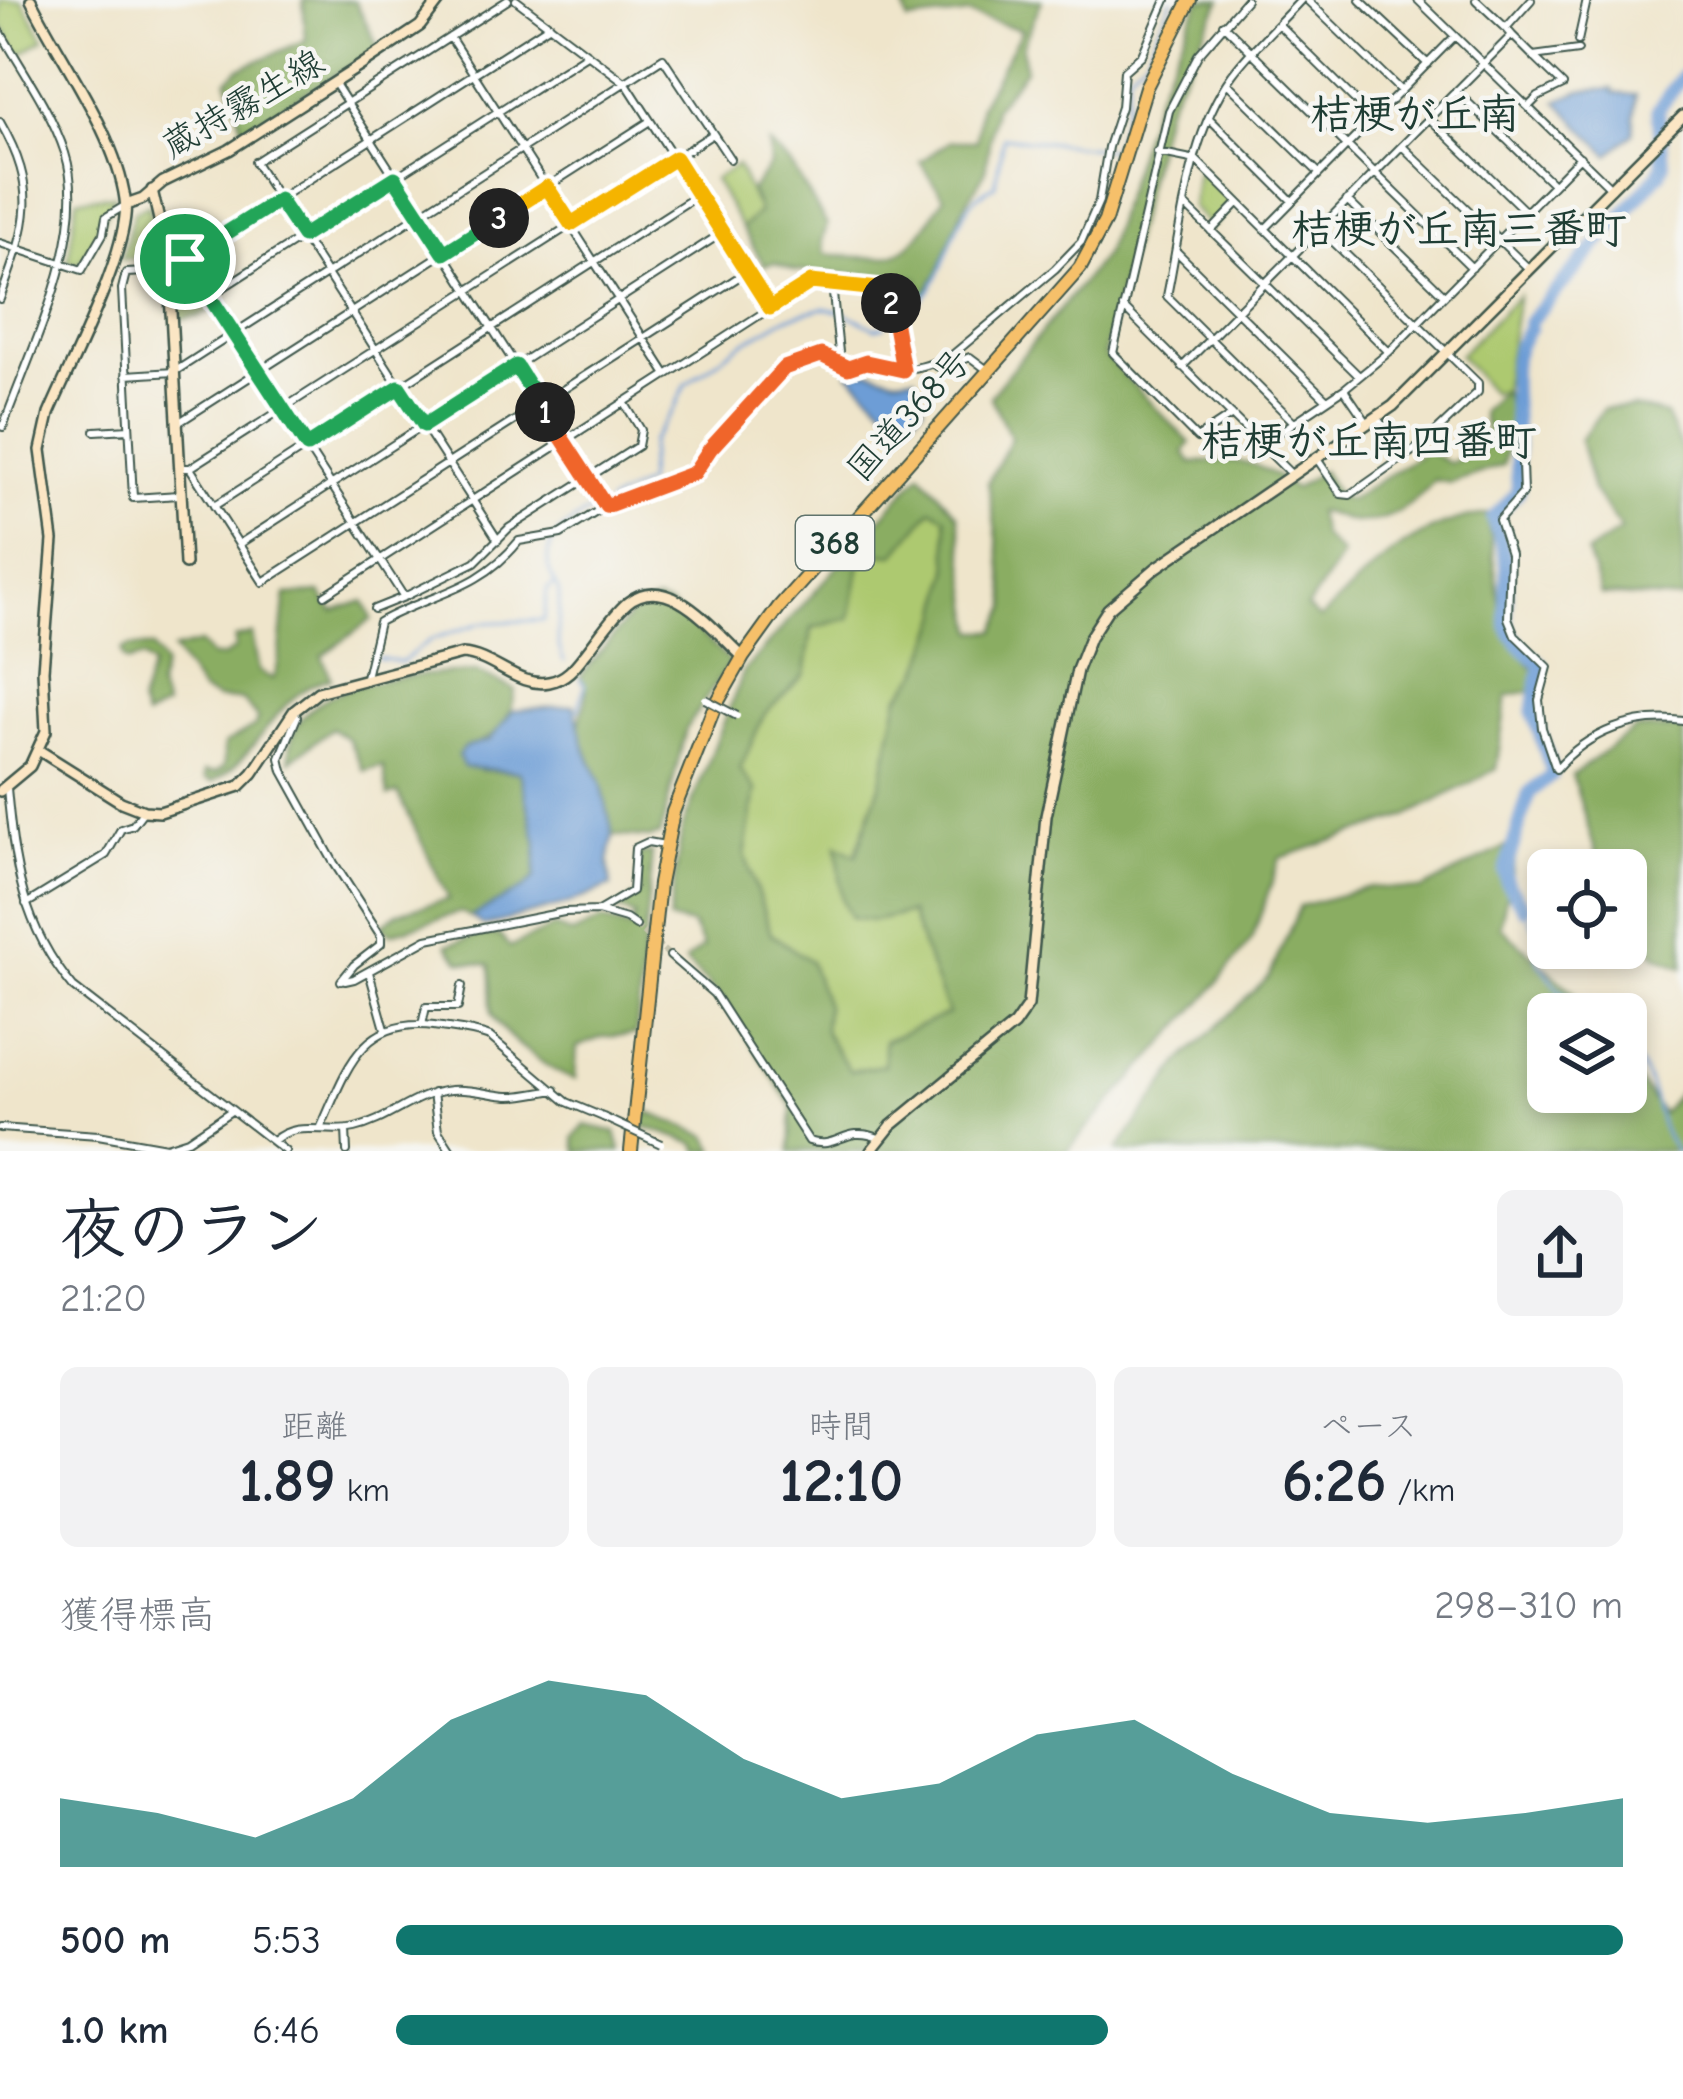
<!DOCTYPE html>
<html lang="ja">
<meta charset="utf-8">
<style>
body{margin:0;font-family:"Comic Neue","Klee One",sans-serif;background:#f2f2f3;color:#1f2937;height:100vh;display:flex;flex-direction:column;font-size:45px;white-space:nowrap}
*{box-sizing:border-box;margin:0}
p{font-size:39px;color:#747a83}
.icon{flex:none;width:66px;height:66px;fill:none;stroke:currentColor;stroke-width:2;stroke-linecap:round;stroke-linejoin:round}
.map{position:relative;height:1151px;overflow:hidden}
.side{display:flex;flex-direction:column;background:#fff;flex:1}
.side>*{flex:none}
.controls{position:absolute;left:1527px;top:849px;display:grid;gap:24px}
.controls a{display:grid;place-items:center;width:120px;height:120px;border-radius:18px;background:#fff;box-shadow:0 6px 18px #0003;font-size:60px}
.pin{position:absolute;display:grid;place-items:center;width:102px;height:102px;color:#fff;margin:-51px;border:6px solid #fff;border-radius:50%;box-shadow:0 3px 12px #0007}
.km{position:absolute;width:60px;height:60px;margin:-30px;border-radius:50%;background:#222;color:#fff;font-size:33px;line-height:60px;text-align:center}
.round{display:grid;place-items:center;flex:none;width:126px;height:126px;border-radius:18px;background:#f2f2f3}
.overview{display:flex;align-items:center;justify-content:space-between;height:204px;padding:0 60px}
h1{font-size:66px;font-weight:800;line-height:90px}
.stats{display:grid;grid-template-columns:repeat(3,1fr);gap:18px;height:204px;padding:12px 60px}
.stats div{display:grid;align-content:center;border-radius:18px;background:#f2f2f3;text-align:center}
.stats b{font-size:60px;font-weight:800}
.stats small{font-size:33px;font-weight:400}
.stats p{font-size:33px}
.chart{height:336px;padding:24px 60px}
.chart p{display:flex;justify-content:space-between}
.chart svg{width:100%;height:216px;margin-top:12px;fill:#0f766e;opacity:.7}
ul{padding:0 60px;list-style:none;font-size:39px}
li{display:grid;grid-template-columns:192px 144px 1fr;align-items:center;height:90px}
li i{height:30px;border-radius:15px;background:#0f766e}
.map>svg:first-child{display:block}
.green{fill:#adc96f;stroke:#668352;stroke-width:3}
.forest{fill:#8aad62;stroke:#54754b;stroke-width:3;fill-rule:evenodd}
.water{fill:#6d9dd6;stroke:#466d85;stroke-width:3}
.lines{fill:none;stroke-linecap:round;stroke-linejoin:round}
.stream{stroke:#6d9dd6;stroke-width:3}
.river{stroke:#6d9dd6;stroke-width:14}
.street-tunnel{stroke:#c5c3ad;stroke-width:6;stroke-dasharray:6 3;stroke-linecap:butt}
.street-casing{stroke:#3e564b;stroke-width:10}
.secondary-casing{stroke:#3e564b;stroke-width:14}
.highway-casing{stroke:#3e564b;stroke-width:16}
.street{stroke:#fff;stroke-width:6}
.secondary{stroke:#fbe6c4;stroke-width:9}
.highway{stroke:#f6c06b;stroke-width:12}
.street-bridge-casing{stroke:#3e564b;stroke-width:10;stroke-linecap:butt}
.street-bridge{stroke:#fff;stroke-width:6}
.split-1-casing{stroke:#fff;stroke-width:24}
.split-2-casing{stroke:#fff;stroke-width:24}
.split-3-casing{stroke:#fff;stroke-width:24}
.split-4-casing{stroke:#fff;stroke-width:24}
.split-1{stroke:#22a559;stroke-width:15}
.split-2{stroke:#f0652b;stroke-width:15}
.split-3{stroke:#f5b400;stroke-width:15}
.split-4{stroke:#22a559;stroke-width:15}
.labels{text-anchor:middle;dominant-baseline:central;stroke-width:9;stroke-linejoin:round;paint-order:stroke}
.shield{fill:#f6f6f2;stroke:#60746d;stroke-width:3}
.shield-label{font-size:33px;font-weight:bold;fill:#1f3d34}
.street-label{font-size:36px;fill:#1f3d34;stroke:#f6f6f2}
.quarter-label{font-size:42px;font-weight:bold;fill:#1f3d34;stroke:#f6f6f2}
</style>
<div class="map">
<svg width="1683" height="1151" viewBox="0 0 1683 1151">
<rect width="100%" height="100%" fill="#f6f6f2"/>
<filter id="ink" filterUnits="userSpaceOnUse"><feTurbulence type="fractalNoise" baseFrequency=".00833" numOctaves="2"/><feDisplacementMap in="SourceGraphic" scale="24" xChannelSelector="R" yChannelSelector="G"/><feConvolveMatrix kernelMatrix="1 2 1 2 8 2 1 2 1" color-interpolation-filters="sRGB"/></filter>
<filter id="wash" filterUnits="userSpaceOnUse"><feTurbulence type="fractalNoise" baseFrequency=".004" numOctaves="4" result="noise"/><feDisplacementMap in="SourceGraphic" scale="48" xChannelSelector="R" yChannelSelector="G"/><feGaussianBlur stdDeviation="2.7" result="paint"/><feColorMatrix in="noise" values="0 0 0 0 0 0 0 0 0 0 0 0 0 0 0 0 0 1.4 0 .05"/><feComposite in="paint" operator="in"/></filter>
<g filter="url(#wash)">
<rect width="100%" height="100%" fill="#efe5cb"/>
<path class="green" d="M0 0H22L44 39 19 55 0 22Z
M737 165 759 212 742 228 714 180Z
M1197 172H1202L1233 202 1214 225 1210 226 1192 207Z
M115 195C105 213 91 255 76 264L68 261 77 199Z
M148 205 163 253 122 259 134 212Z
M186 267 213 308 200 316 178 320 175 271Z
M1518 296 1503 390 1492 393 1459 355Z
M933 509 946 517 949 571 940 617 920 672 899 697 881 782 855 856 838 846 873 921 910 913 949 1015 885 1041V1065L850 1071 824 1031 826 1006 810 962 771 934 745 855 756 790 740 769 764 714 805 674 812 628 850 618 862 551Z"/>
<path class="forest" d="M303 0 355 1 379 49 243 130 227 80 239 69 306 40Z
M903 0H1042L1022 47 1025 70 994 108 985 172 962 210 938 273 922 298 918 278 795 271 775 263 764 265 742 228 759 212 751 191 770 165 769 144 791 165 827 225 822 241 825 254C900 261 905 263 944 197L920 162 950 141H976L980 105 1022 30 969 14 908 21Z
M1200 0H1221L1165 110 1104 355 1190 443 1184 452 1192 463C1237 458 1257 459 1294 489L1322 471 1339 497 1350 500 1426 451 1450 463 1490 445 1481 412 1503 390 1512 415 1503 465 1451 483 1434 480C1416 503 1387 525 1356 522 1342 521 1331 512 1317 512L1322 536 1342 555 1307 608 1320 619C1373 568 1410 525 1487 514L1503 627 1535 672 1534 690 1507 696 1496 769 1407 816 1280 858 1252 939 1208 995 1067 1151H790L792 1106 722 999 685 961 703 947 692 925 669 920 682 829 744 671 921 473 958 515 975 631H996L1008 607 988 482 1011 438 990 396 1105 254 1156 95ZM932 509 946 517 949 571 940 617 920 672 899 697 881 782 856 855 837 845 842 899 851 918 873 921 910 913 948 1014 884 1041V1065L850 1071 824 1031 826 1006 810 961 771 934 745 855 756 790 740 769 764 715 805 674 812 628 850 618 862 552 895 554Z
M1634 407 1666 415 1683 452V600L1601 595 1587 553 1621 530 1593 490 1580 440 1603 409Z
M320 593 333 611 364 601 372 619 322 656 331 678C274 691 261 757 212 782L204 779V772L215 773 224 766V744L255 726 258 718 242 700 217 699 201 691 173 650 200 643 212 657H223L235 649V638L252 634 259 671 273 679C282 664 282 617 286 595Z
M656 601 671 606 730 662 686 729 660 835 649 838 613 835C608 817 606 796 599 778 594 762 583 748 580 732 576 710 596 696 580 677L633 612Z
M129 647H152L164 665 158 686 165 707 145 718 140 704 152 666 143 658 128 662 123 658 122 650Z
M477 672 515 690C512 722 496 739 465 747L480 770 520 772 537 843 536 876 524 888 471 917 461 912 391 933 381 926 397 913 449 899 398 793 388 796 383 766 364 771 348 739 332 728 290 761C285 675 416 675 477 672Z
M1683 728V968L1656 955 1626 920V870H1601L1572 775 1635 729Z
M1505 847 1516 853 1500 926 1574 993 1589 1014H1548V1092H1626V1064L1662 1113 1683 1088V1151H1117L1182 1060 1269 977 1300 906 1370 887 1421 890Z
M652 853 636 1034 602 1037 577 1047 575 1079C555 1076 498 1033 492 1013 489 1001 493 981 490 965L460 961 447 945 477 936 499 935 510 947 554 927 572 934 602 920 630 929 635 916 618 909 640 893 639 854Z
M642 1110 708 1136 715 1151H699L696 1144 640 1125Z
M585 1125 616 1132 621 1151H577L574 1138Z"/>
<path class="water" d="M1613 89 1614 93 1636 95 1633 133 1609 155 1557 101 1580 91Z
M871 371 896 378 915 376 924 406 912 418H896L849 373Z
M574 705 585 748 601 783 613 835 608 863 611 886 570 903 484 926 471 917 524 888 535 877 537 843 520 772 464 767 458 755 465 747 490 740 513 711Z"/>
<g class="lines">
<path class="stream" d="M900 322C913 308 927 297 936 279 953 248 957 199 995 186L1003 137 1113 150 1126 106 1128 73 1146 56 1172 0
M608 503 646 483 651 442 674 409 686 384 739 345 786 318 823 308 843 312 875 328 885 326
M378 658 401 662 432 639 481 623 544 620 547 590 554 584
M564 661C553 639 561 619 559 595 559 586 551 578 549 569 541 536 575 519 599 507
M578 710 585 685 580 679
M1528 916 1539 937 1537 959 1558 988 1589 1014
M1626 1053C1661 1075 1649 1120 1676 1151"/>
<path class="river" d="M1515 430C1515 396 1504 357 1530 328L1529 322 1659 174 1663 163 1658 109 1683 76
M1516 438 1518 492 1493 518C1497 533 1505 548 1506 564 1511 616 1490 625 1541 664L1533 713 1551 768
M1524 908 1507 883 1505 872 1529 793 1552 775"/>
</g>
</g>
<g filter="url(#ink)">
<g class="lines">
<path class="street-tunnel" d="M636 926 670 956"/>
<g class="street-casing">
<path id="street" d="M516 0 626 83 770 307
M1307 0 1401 91
M1360 0 1428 64
M1418 0 1612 189
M1476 0 1506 28
M1223 24 1472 268
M1278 24 1374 119
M0 31C22 70 51 110 65 153 91 232 30 350 3 427L0 426
M1512 35 1533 56 1578 50
M450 37 667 375
M1578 41 1587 0
M334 82 606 506
M1227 83 1319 173
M1456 91 1553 184
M1528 107 1538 97 1563 85 1533 56
M1209 118 1291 200
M1430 119 1526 212
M0 122C41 193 26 227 0 299
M1402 146 1528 268
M1157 152 1196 160 1389 352
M1347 200 1443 294
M1186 206 1359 376
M1265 229 1455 36
M1211 231 1238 203
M0 243 82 270 103 234 106 217 126 205
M1176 251 1327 400
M168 258 185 259 550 25
M185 259 404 597 475 562 509 528 638 446 641 430 624 402
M168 271 126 273 122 289 133 498 179 495
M832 284 840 362
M210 296 588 54
M1123 307 1293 476
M932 364 941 368 970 357 986 369
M1182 367 1512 35 1506 28 1531 0
M126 375 174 372 663 58 730 159
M1344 389 1368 424
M1232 415 1197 438 1113 353 1169 111 1198 55 1246 0
M1377 418 1406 457
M1294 422 1167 296C1182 224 1188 136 1232 75 1252 48 1278 25 1301 0
M178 423 650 121
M95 431 129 429
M1521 434 1523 493 1499 520 1510 554 1508 618 1515 635 1548 667 1539 700 1542 728 1556 769C1588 732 1635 714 1683 721
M1262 444 1344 389 1389 352 1580 157
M1317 459 1341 494 1350 495 1424 443 1478 392V383L1320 229
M180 468H190L713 134
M190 468 263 582 748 271
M214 506 698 195
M498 540 255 162 508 0
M239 544 722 233
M325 595 811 282 888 289 903 370
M374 609 404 597
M366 677 379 622C431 593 478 592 519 541L561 534 606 506 691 475 710 449 784 368 821 355 848 368C869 359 879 368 900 369 918 370 935 362 951 356L1055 269 1081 242 1099 201 1108 147 1121 107 1124 71 1142 55 1166 0
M294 711 297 717 280 758 283 771 334 863 381 936V944L354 965 341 981
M7 788C14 864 22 926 73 987L285 1151
M26 904 106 855 121 829 133 825 143 812
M598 911 632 891 635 848 648 842 665 845
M670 956 714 994 809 1141C838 1151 844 1124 879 1138
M369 972 385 1029
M345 981 354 979 427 939 564 912 598 911 626 919 636 926
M422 1025 426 1007H458L462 986
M433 1093 438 1131 451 1151
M0 1128 98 1135 166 1147 188 1140 231 1111
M320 1129C346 1072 359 1017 434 1026 453 1029 472 1030 490 1037L567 1102 603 1117
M346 1130 347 1151
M273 1141C298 1119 325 1135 355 1128 390 1120 414 1093 451 1090 471 1088 489 1095 508 1096 523 1097 540 1092 555 1090"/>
</g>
<g class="secondary-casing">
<path id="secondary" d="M152 190 168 258 185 564
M126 205 143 199 163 182 229 150 360 66 420 26 440 0
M40 751 121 802 144 811 160 812 240 786 253 773 294 711 318 692 462 654C494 656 517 688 549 682 566 679 575 667 585 654 598 638 611 617 627 603 668 569 715 632 743 657
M0 791 30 766 46 731 43 670 53 540 41 450 49 414C69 366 132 247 125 199 116 134 60 59 31 0
M871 1151 891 1126 1014 1025 1028 1005 1046 816 1077 670 1090 637 1108 609 1156 568 1393 406 1683 116"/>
</g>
<g class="highway-casing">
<path id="highway" d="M631 1151 659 884 673 812 714 708 743 657 779 607 1080 268 1105 221 1146 87 1190 0"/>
</g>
<use href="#street" class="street"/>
<use href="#secondary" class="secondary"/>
<use href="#highway" class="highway"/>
<g class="street-bridge-casing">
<path id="street-bridge" d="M705 699 737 716
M603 1117 661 1144"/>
</g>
<use href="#street-bridge" class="street-bridge"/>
</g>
</g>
<g class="lines" filter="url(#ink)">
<g class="split-1-casing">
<path id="split-1" d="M185 259 307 446 399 387 424 425 516 366 545 412"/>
</g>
<g class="split-2-casing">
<path id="split-2" d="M545 412 606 506 694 473 710 449 784 368 821 355 848 368 866 362 903 370 891 303"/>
</g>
<g class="split-3-casing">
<path id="split-3" d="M499 218 547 187 571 224 675 158 770 308 811 282 888 290 891 303"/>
</g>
<g class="split-4-casing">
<path id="split-4" d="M185 259 279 200 303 236 395 178 444 253 499 218"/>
</g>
<use href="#split-1" class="split-1"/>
<use href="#split-2" class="split-2"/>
<use href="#split-3" class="split-3"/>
<use href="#split-4" class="split-4"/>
</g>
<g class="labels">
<rect class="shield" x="796" y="516" width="78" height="54" rx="9"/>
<g class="shield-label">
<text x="835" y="543">368</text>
</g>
<g class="street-label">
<text transform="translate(243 104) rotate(-30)">蔵持霧生線</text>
<text transform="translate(909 415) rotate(-48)">国道368号</text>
</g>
<g class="quarter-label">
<text x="1415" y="114">桔梗が丘南</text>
<text x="1459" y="229">桔梗が丘南三番町</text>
<text x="1369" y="441">桔梗が丘南四番町</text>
</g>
</g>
</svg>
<div class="controls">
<a><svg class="icon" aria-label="locate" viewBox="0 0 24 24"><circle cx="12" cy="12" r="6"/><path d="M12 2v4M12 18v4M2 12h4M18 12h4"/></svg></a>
<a><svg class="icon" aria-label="layers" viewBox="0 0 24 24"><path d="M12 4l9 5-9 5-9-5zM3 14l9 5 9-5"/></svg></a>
</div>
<div class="pin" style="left:185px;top:259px;background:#1e9e55"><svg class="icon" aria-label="arrive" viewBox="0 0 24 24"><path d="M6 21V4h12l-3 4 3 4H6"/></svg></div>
<b class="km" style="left:545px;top:412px">1</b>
<b class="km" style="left:891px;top:303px">2</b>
<b class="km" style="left:499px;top:218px">3</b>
</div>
<section class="side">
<div class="overview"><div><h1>夜のラン</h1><p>21:20</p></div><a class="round"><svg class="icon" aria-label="share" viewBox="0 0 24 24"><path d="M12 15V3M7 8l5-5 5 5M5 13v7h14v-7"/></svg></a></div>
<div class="stats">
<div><p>距離</p><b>1.89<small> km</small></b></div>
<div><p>時間</p><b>12:10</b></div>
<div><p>ペース</p><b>6:26<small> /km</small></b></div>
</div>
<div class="chart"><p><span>獲得標高</span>298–310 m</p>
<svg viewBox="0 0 160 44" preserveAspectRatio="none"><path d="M0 44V30L10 33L20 38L30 30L40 14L50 6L60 9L70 22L80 30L90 27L100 17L110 14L120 25L130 33L140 35L150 33L160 30V44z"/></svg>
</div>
<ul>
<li><b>500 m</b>5:53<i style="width:100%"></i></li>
<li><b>1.0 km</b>6:46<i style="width:58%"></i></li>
</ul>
</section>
